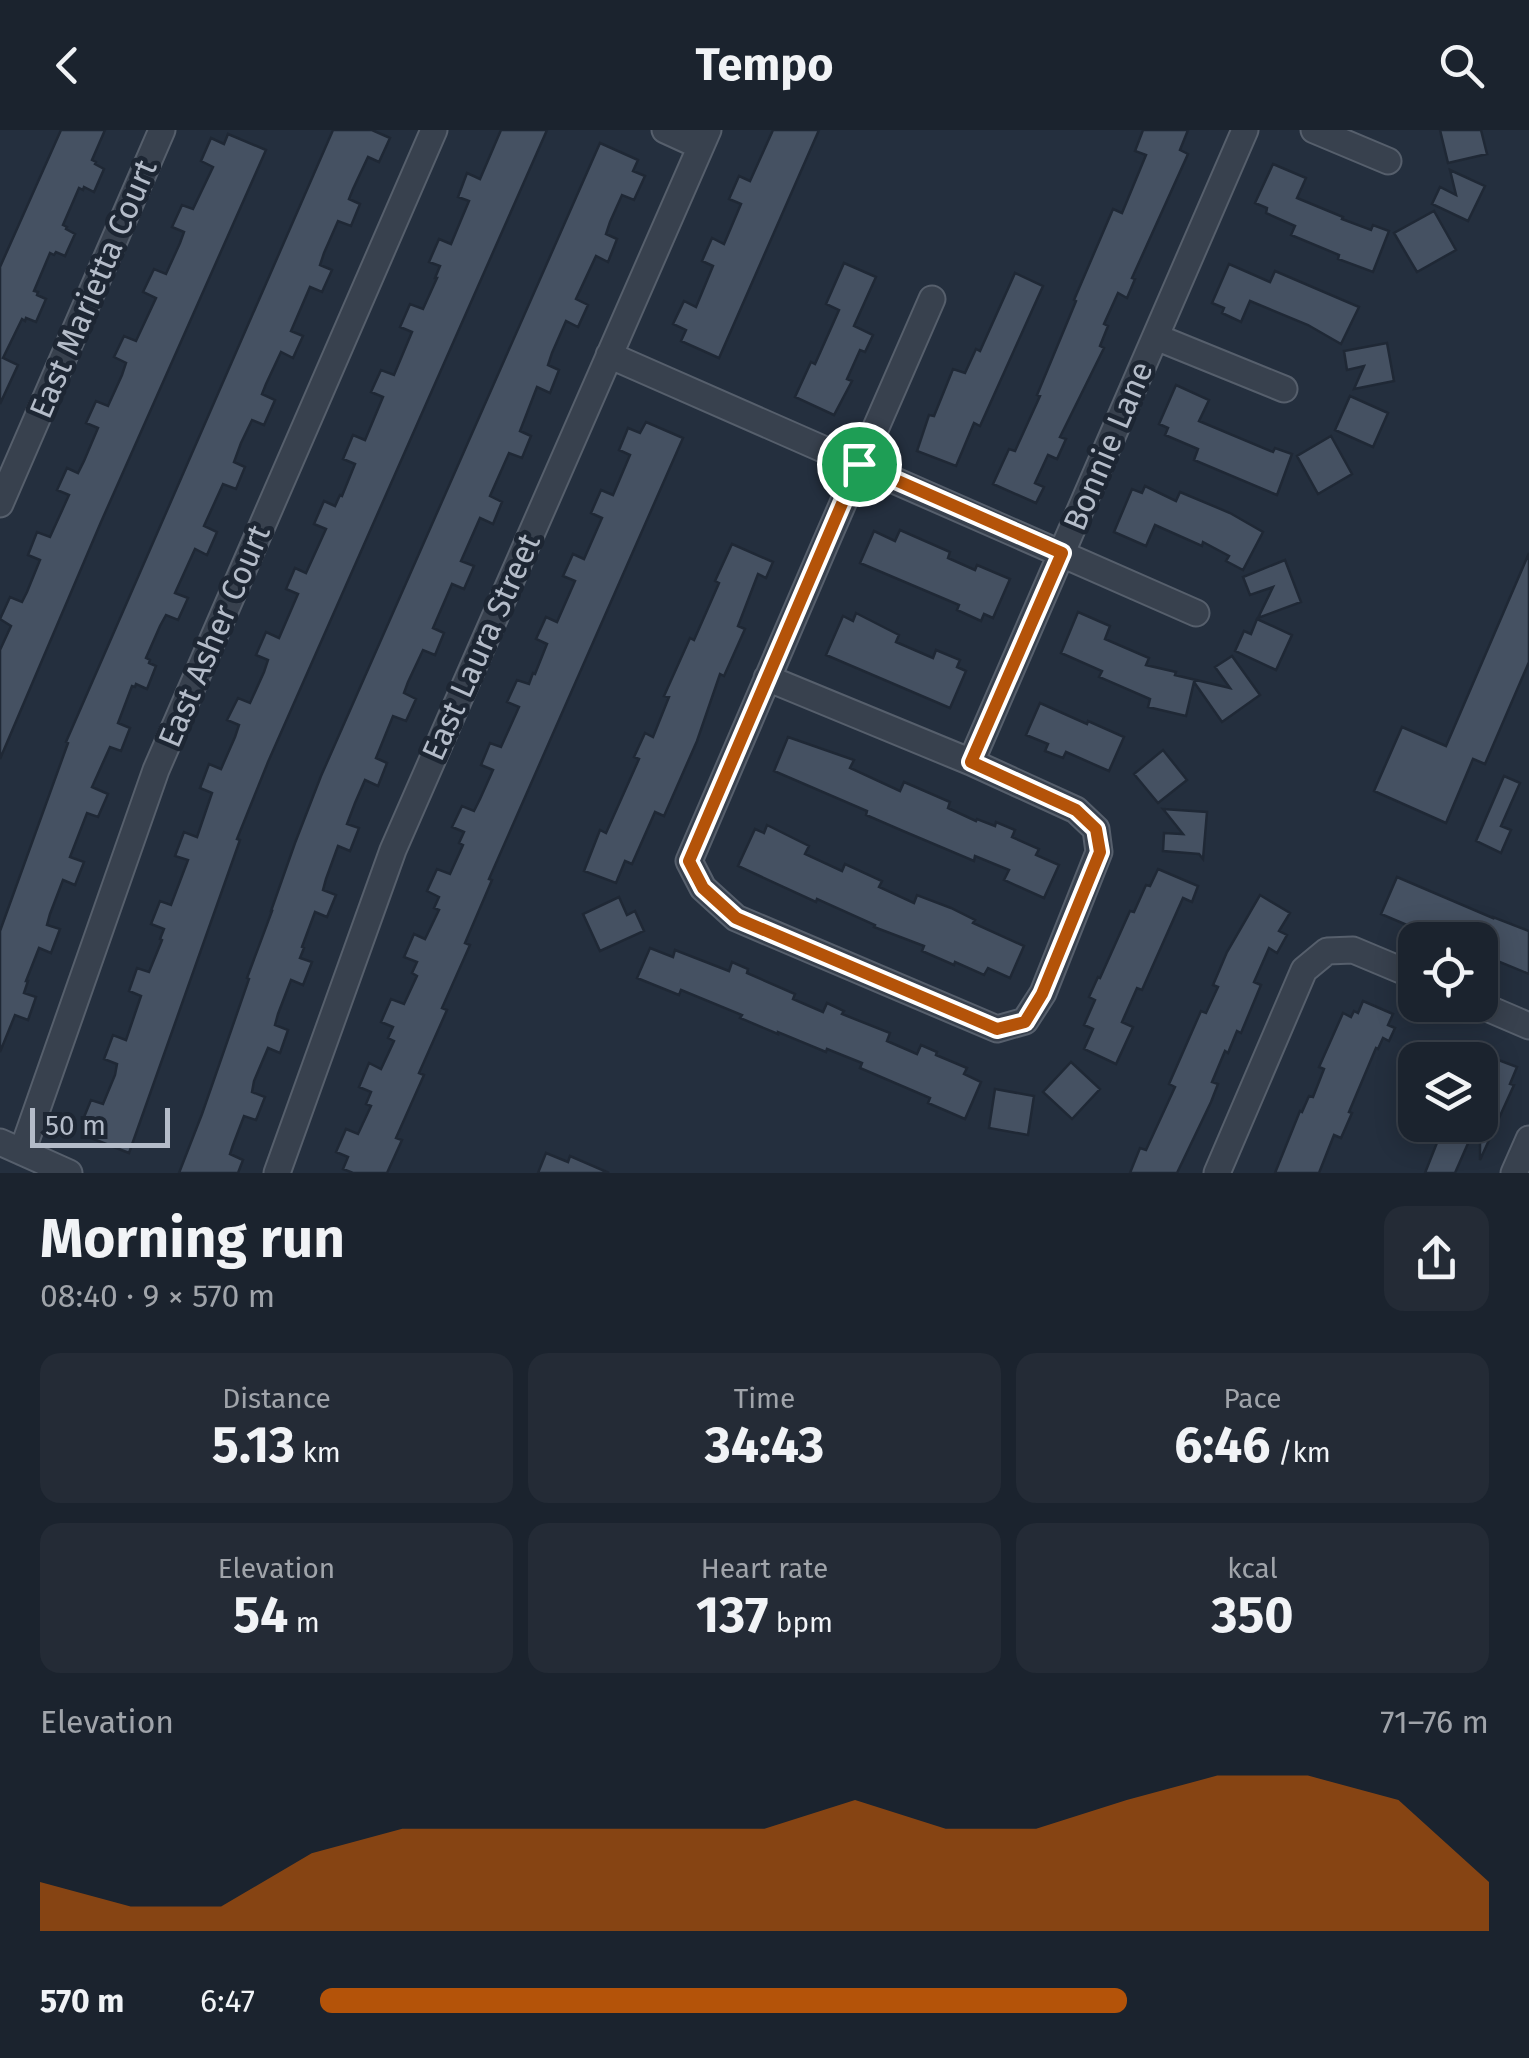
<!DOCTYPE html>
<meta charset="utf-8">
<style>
body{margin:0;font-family:"Fira Sans",sans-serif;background:#242b36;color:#f1f3f6;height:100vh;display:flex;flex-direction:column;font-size:38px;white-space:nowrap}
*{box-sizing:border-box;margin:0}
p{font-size:32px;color:#a0a4aa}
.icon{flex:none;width:55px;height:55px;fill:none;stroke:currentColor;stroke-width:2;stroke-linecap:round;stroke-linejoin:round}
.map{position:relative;height:1043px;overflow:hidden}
.drawer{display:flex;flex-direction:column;background:#1b232e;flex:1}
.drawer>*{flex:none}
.fabs{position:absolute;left:1398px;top:792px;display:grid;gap:20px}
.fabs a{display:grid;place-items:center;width:100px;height:100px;border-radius:20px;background:#1b232e;box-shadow:0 5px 25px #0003,0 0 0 2px #39404a;font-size:50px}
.scale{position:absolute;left:30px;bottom:25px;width:140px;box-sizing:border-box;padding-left:10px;border:5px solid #b4bcc9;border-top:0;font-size:28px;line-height:35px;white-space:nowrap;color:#b4bcc9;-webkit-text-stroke:8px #1d2633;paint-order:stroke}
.pin{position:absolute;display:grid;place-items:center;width:85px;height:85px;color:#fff;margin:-42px;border:5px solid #fff;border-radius:50%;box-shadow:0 2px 10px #0007}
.round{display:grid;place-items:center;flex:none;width:105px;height:105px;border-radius:20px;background:#242b36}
.head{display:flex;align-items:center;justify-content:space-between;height:170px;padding:0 40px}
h1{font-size:55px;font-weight:700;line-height:75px}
.figures{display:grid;grid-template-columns:repeat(3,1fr);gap:15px;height:170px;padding:10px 40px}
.figures div{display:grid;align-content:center;border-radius:20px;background:#242b36;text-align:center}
.figures b{font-size:50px;font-weight:700}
.figures small{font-size:28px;font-weight:400}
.figures p{font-size:28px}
.chart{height:280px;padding:20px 40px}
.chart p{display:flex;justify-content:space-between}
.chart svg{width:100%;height:180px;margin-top:10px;fill:#b45309;opacity:.7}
ul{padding:0 40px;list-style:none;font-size:32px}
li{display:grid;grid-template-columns:160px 120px 1fr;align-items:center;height:75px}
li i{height:25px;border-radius:12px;background:#b45309}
header{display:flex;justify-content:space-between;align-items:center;height:130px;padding:0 40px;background:#1b232e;font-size:45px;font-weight:700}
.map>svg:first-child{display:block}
.building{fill:#455162;stroke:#1f2835;stroke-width:2.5}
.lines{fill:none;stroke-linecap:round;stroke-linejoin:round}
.minor-casing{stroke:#565f6c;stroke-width:29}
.minor{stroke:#38414e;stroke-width:25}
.route-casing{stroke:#fff;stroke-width:20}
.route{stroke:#b45309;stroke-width:12}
.labels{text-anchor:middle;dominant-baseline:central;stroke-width:9;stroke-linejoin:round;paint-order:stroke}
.street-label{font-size:32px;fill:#b4bcc9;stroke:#1d2633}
</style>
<header><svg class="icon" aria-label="back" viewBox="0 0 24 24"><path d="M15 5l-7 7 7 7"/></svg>Tempo<svg class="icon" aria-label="search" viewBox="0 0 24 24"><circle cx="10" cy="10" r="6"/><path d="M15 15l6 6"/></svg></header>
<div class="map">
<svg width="1529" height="1043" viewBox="0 0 1529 1043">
<rect width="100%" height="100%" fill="#242f3e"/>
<path class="building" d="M61 0H105L92 30 96 32 95 34 104 39 94 62 84 57 83 60 79 58 63 95 67 97 66 99 75 104 65 126 56 122 54 125 50 123 34 161 38 162 37 165 46 169 36 192 26 188 25 191 22 189 3 228 18 235 0 274V137Z
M333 0H372L390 8 379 32 368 27 353 59 349 69 360 74 351 96 338 91 324 123 320 135 332 140 322 162 310 157 291 201 303 206 293 228 281 222 266 254 262 264 275 270 264 295 252 290 241 313 234 332 245 337 236 359 223 354 204 396 217 402 207 425 195 419 175 463 188 468 178 490 166 485 160 496 146 528 150 530 149 533 156 536 147 559 136 554 135 557 132 556 118 593 130 598 121 621 110 617 92 657 108 664 98 687 87 683 70 727 84 732 75 755 63 750 50 784 47 795 60 799 51 823 39 818 26 851H28L24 863 36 867 28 890 15 885 0 922V801L68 613 66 612Z
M501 0H547L268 632 237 709 240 710 129 1023 91 1008 95 997 82 992 91 970 103 974 115 945 117 934 104 929 113 905 126 910 141 866 129 861 137 838 149 842 162 810 160 809 164 799 151 794 160 771 171 775 188 730 175 726 184 702 197 707 212 663 200 658 209 634 221 639 235 607 239 595 227 590 238 568 250 573 264 542 268 530 256 525 266 502 279 508 298 464 286 459 295 438 306 443 326 399 314 394 324 371 335 376 340 365 342 366 355 334 343 329 353 305 365 310 383 267 371 262 381 240 394 245 412 202 400 197 410 174 423 179 437 148H435L440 136 429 132 439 109 451 114 461 90 469 71 458 67 467 43 480 49Z
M773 0H819L719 228 681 211 686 200 673 194 684 171 696 177 713 136 702 131 712 108 724 114 741 74 729 69 739 46 750 51Z
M1143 0H1188L1180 20 1188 24 1132 148 1135 149 1127 168 1118 163 1104 194 1108 196 1100 216 1104 218 1060 307 1066 309 1057 329 1048 325 1035 353 1044 357 1036 373 993 354 1009 319 1015 321 1040 266 1037 265 1076 171 1074 170 1113 79 1122 83 1146 25 1135 21Z
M1440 0H1481L1487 24 1448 33Z
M228 4 266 20 101 392 0 629V520L11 496 0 489 10 467 22 472 27 462 40 430 28 425 37 402 50 407 69 365 57 360 67 338 78 343 84 331 98 298 86 293 96 271 108 276 122 245 126 233 114 227 124 206 136 211 156 168 143 162 154 139 166 144 180 113 184 102 172 97 182 75 193 79 213 37 201 31 211 8 224 14Z
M600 13 638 30 633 41 645 46 634 70 622 65 610 92 606 104 617 109 608 132 596 126 576 169 588 175 578 197 566 191 552 223 548 235 559 240 550 263 537 257 520 301 531 306 522 328 509 323 490 366 502 372 493 394 480 388 461 431 474 436 464 459 452 454 433 498 444 503 435 525 423 520 408 552 404 563 416 569 406 591 393 586 376 628 387 633 378 656 365 650 355 673 347 694 359 698 350 721 338 716 326 749 323 760 336 765 327 787 315 782 302 817 304 818 300 828 312 832 303 855 291 850 278 884 275 895 288 900 280 923 268 918 254 951 252 962 265 967 256 990 244 986 233 1015 230 1024 243 1030 238 1043H179L202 984 249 849 247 848 272 781H271L295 713 321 646Z
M1273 34 1306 48 1297 68 1343 87 1342 89 1371 100 1373 95 1389 101 1373 142 1338 129 1339 125 1291 105 1295 96 1266 83 1267 78 1255 73Z
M1450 40 1485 56 1468 91 1432 74 1440 57 1456 65Z
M1434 81 1456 120 1417 142 1394 103Z
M844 133 876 147 854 196 873 205 865 222 860 220 847 249 852 251 834 285 795 267 811 232 815 234 839 180 826 174Z
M1229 134 1270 152 1275 141 1359 177 1341 214 1308 195 1250 171 1241 192 1222 183 1224 178 1212 173Z
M1015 143 1043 156 980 296 974 293 956 336 917 321 929 285 934 286 953 239 965 243 976 219 980 221Z
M1387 213 1394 251 1354 259 1364 236 1347 240 1344 221Z
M1176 255 1209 270 1199 291 1273 322 1275 318 1292 324 1277 365 1194 330 1198 319 1165 305 1168 298 1159 294Z
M1350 266 1388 283 1373 317 1335 300Z
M646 292 683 308 489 749 492 750 465 813 470 815 442 878 447 880 419 943 424 945 396 1008 402 1010 387 1043H353L343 1039 348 1027 336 1022 346 999 358 1004 371 976 366 974 371 962 359 957 369 933 381 939 394 911 388 908 393 897 381 892 391 869 404 874 417 846 412 843 417 832 404 827 414 804 425 809 439 780 434 778 439 767 427 761 437 739 450 744 463 715 459 713 464 702 452 697 462 676 474 681 480 669 493 640 481 635 490 613 501 617 519 577 507 572 517 550 529 554 533 543 535 544 547 514 536 509 546 487 557 492 575 451 563 446 573 424 584 429 602 388 591 383 601 360 613 365 630 325 619 320 628 298 640 303Z
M1331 306 1352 344 1318 364 1297 326Z
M1145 356 1176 371 1180 362 1230 383 1263 402 1243 440 1226 431 1229 426 1203 412 1202 416 1155 395 1146 416 1114 402 1132 359 1142 363Z
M900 400 950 422 948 428 975 440 977 435 1010 449 993 488 984 484 981 491 957 480 959 475 860 433 874 401 895 411Z
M732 414 773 432 766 448 758 444 738 496 745 499 724 546 720 544 697 611 664 686 655 682 632 734 625 731 616 753 584 741 600 700 606 703 639 629 634 627 645 603 653 607 669 567 664 566 690 508 694 510 719 453 715 451Z
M1529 423V532L1485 634 1473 629 1446 693 1374 661 1402 597 1446 616Z
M1285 430 1301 472 1258 488 1273 457 1250 465 1243 447Z
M1078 482 1110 496 1105 509 1149 528 1146 535 1176 542 1175 545 1230 558 1215 537 1232 526 1260 565 1222 592 1194 552 1186 586 1148 577 1150 569 1099 547 1102 541 1061 523Z
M856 483 899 505 896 512 933 528 936 520 960 530 957 537 966 541 950 578 826 525 843 486 853 491Z
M1257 489 1292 505 1276 540 1235 521 1244 501 1251 504Z
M1040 573 1087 594 1088 591 1124 607 1109 641 1066 622 1063 628 1045 621 1048 614 1026 605Z
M788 607 854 630 850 638 900 661 904 652 950 672 948 678 976 691 977 689 995 696 996 692 1015 700 1012 707 1039 719 1036 725 1059 735 1044 768 1004 750 1009 740 975 726 974 731 903 701 866 685 867 681 774 641Z
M1163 620 1187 650 1158 673 1134 644Z
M1504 646 1520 653 1501 696 1511 700 1501 723 1476 711Z
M1163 679 1207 682 1203 729 1199 724 1163 721 1164 703 1183 704Z
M767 695 809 716 805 724 842 741 845 734 882 751 879 757 914 773 917 765 951 778 975 790 973 793 1024 816 1010 848 988 838 984 845 955 832 954 835 922 821 924 816 874 797 875 795 817 769 816 772 738 736 755 699 764 703Z
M1158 739 1198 756 1192 772 1183 768 1142 860 1137 858 1122 892 1133 897 1116 934 1084 919 1093 899 1084 895 1095 870 1089 867 1098 847 1100 848 1130 781 1134 782 1146 755 1150 756Z
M1397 747 1493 788V787L1529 801V844L1495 830 1494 834 1480 829V810H1442L1381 784Z
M1260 765 1290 783 1279 801 1287 805 1277 823 1269 818 1254 852 1261 855 1241 903 1237 901 1228 923 1225 921 1212 952 1218 954 1211 972 1177 1043H1130L1140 1018 1146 1020 1175 957 1169 954 1201 881 1206 883 1218 857 1213 855 1227 822Z
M619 767 627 785 635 781 644 801 600 821 583 784Z
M650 818 673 827 675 820 729 841 732 832 748 839 747 843 795 864 793 869 823 882 827 873 844 881 842 884 890 903 887 911 917 924 921 915 937 922 936 925 967 938 964 944 981 952 965 989 928 973 930 968 860 938 862 933 827 919 826 922 778 902V904L740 888 742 885 681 860 679 865 637 848Z
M1363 871 1393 884 1388 895 1395 898 1389 911 1383 908 1378 919 1376 918 1349 982 1352 983 1341 1008 1334 1005 1319 1043H1275L1300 981 1302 982 1309 966 1313 967 1324 939 1319 937 1343 883 1351 887 1354 881 1358 883Z
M1480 923 1517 937 1510 954 1514 955 1480 1030Z
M1071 932 1100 959 1072 989 1043 962Z
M995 959 1034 966 1028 1005 989 998Z
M1444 995H1476L1455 1043H1425Z
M546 1023 568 1032 570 1026 609 1043H538Z"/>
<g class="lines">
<g class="minor-casing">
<path id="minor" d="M665 0 700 16
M1314 0 1388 31
M1156 207 1284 259
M609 225 1196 483
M0 374 162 0
M767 548 971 632 1076 680 1096 699 1099 722 1043 863 1025 891 997 899 736 788 703 758 689 731C769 543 850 356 932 169
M971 632 1245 0
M1480 875 1529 896
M0 1012 69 1043
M22 1022 156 640 434 0
M277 1043 393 720 708 0
M1217 1043 1304 840 1327 821 1353 820 1415 846
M1514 1043 1529 1009"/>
</g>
<use href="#minor" class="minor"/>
</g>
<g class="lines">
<g class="route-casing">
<path id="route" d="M859 334 1062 423 971 632 1076 680 1096 699 1100 722 1042 864 1025 892 997 899 736 788 703 758 689 731Z"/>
</g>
<use href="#route" class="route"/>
</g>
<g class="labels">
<g class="street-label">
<text transform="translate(93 159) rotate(-67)">East Marietta Court</text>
<text transform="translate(1108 316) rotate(-67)">Bonnie Lane</text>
<text transform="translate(214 506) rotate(-67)">East Asher Court</text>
<text transform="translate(481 517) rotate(-66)">East Laura Street</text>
</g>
</g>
</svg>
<div class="fabs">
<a><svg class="icon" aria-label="locate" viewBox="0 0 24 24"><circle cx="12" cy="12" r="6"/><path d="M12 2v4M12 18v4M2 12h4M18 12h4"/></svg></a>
<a><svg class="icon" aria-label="layers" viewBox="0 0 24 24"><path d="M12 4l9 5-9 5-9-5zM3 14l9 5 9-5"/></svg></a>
</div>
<div class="scale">50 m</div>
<div class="pin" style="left:859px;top:334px;background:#1e9e55"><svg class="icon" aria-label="arrive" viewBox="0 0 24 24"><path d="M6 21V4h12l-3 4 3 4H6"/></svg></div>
</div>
<section class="drawer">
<div class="head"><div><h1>Morning run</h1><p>08:40 · 9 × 570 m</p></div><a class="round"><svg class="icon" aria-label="share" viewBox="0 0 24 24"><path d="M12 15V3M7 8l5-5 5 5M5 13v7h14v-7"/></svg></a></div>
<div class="figures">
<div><p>Distance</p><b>5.13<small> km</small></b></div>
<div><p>Time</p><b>34:43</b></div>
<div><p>Pace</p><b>6:46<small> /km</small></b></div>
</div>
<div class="figures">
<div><p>Elevation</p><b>54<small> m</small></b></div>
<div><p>Heart rate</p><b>137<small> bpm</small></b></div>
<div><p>kcal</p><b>350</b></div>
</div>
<div class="chart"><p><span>Elevation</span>71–76 m</p>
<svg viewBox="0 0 160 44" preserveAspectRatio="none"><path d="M0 44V32L10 38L20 38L30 25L40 19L50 19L60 19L70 19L80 19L90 12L100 19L110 19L120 12L130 6L140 6L150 12L160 32V44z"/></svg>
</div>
<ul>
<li><b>570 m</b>6:47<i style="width:69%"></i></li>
</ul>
</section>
